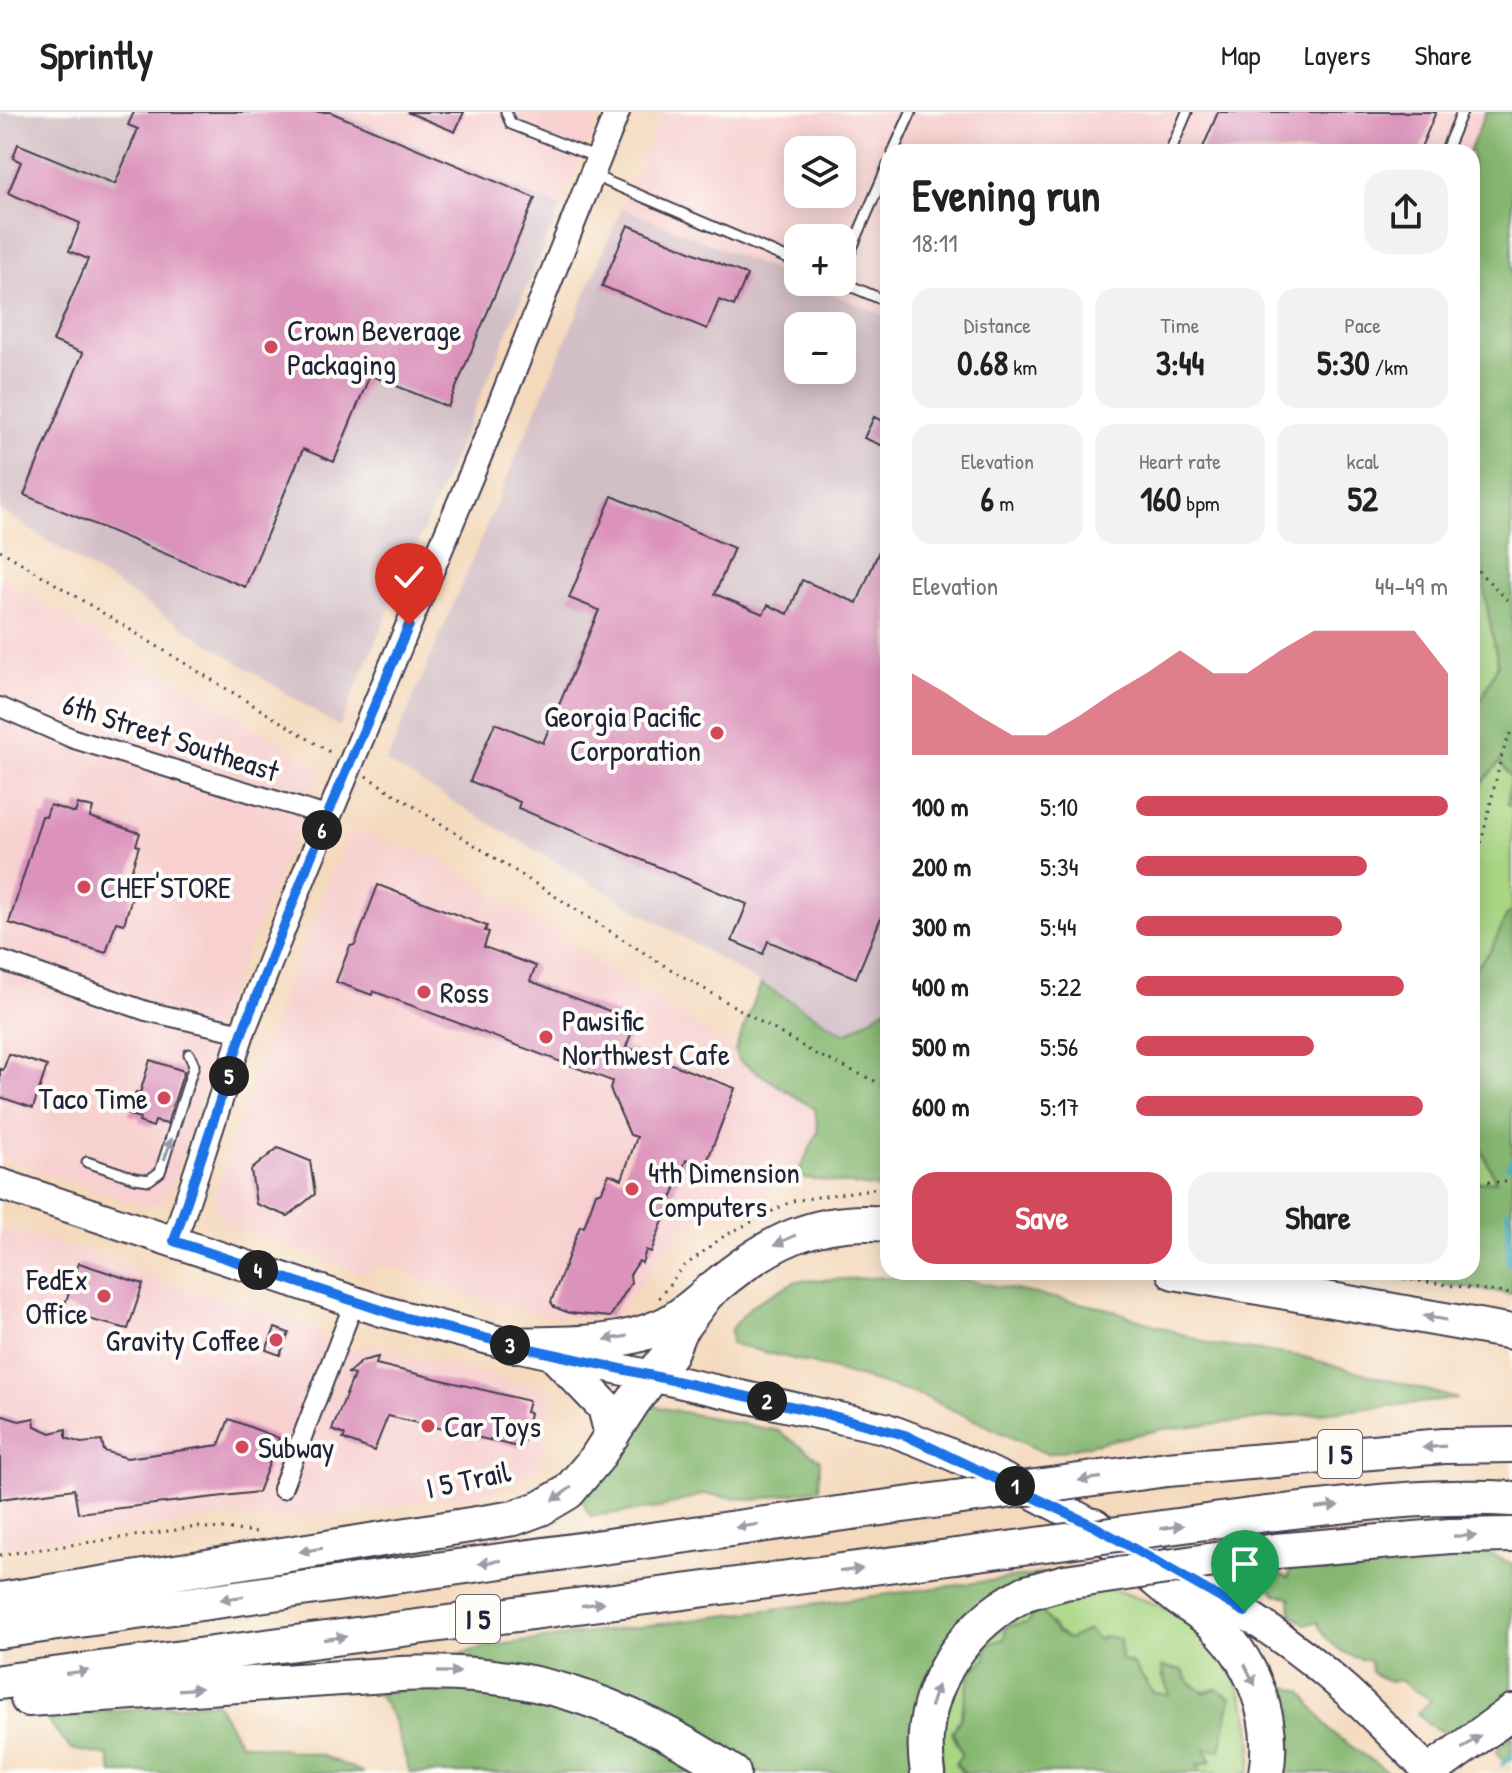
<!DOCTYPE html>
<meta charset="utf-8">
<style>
body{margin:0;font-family:"Patrick Hand",sans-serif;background:#f2f2f2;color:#202124;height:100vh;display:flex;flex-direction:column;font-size:30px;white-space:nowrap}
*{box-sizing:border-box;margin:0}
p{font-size:26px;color:#757577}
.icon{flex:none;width:44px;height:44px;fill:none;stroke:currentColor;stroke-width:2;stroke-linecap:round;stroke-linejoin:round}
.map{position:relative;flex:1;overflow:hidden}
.sheet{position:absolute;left:880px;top:32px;width:600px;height:1136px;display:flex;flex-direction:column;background:#fff;border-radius:24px;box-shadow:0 4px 20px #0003}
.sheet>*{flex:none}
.tools{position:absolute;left:784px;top:24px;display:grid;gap:16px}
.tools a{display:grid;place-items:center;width:72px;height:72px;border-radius:16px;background:#fff;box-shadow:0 4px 20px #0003;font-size:40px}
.pin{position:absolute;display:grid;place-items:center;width:68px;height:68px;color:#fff;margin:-82px -34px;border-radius:50% 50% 50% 0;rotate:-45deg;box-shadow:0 0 8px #0007}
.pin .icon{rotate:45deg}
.km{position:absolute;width:40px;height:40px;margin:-20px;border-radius:50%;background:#222;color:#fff;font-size:22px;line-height:40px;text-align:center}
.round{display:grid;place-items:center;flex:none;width:84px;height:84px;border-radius:24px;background:#f2f2f2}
.headline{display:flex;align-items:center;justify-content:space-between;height:136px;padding:0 32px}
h1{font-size:44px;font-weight:700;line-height:60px}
.stats{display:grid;grid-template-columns:repeat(3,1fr);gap:12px;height:136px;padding:8px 32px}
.stats div{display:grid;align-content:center;border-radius:20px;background:#f2f2f2;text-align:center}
.stats b{font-size:34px;font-weight:700}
.stats small{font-size:22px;font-weight:400}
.stats p{font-size:22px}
.chart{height:224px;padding:16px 32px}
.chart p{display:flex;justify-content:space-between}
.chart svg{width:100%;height:144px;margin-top:8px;fill:#d1495b;opacity:.7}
.primary-button{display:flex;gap:16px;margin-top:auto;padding:16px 32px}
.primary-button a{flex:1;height:92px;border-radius:24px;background:#d1495b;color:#fff;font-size:32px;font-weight:700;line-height:92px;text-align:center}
.primary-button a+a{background:#f2f2f2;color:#202124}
ul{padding:0 32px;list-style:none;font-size:26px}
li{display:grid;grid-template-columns:128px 96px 1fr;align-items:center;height:60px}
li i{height:20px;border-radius:10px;background:#d1495b}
header{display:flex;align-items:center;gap:48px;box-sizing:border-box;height:112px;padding:0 40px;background:#fff;border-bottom:2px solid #e0e0e0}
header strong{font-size:38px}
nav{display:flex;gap:44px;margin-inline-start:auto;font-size:28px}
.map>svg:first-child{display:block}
.built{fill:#f7d0cf;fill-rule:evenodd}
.industrial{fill:#d2bec5;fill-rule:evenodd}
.green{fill:#a9d683;stroke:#667c5f;stroke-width:2}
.forest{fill:#86b771;stroke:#546c56;stroke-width:2}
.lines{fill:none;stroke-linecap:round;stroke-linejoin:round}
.stream{stroke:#44afc2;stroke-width:5}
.building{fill:#db93bb}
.service-casing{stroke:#423d4e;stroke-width:13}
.minor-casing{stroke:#423d4e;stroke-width:22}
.tertiary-casing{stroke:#423d4e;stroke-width:28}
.primary-casing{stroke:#423d4e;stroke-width:34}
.motorway-casing{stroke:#423d4e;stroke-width:38}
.path{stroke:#423d4e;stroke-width:3;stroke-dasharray:2 6;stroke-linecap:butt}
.service{stroke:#fff;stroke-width:9}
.minor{stroke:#fff;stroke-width:18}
.tertiary{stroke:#fff;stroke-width:24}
.primary{stroke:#fff;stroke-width:30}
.motorway{stroke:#fff;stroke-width:34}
.motorway-bridge-casing{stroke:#423d4e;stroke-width:38;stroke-linecap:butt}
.motorway-bridge{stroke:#fff;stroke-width:34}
.oneway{fill:#9c9ca7}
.route-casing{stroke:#fff;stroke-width:16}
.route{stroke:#1a73e8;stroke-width:10}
.poi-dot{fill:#d1495b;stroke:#fdfcf7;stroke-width:3}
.labels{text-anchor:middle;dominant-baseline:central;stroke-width:8;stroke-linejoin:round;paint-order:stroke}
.shield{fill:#fdfcf7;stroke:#646373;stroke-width:2}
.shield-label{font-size:28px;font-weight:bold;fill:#22223b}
.poi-label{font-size:30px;fill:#22223b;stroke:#fdfcf7;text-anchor:start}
.street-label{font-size:30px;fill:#22223b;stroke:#fdfcf7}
</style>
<header>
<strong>Sprintly</strong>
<nav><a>Map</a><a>Layers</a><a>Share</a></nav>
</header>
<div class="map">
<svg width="1512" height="1661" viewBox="0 0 1512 1661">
<rect width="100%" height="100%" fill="#fdfcf7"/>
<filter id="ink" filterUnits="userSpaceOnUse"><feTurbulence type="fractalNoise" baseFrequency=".0125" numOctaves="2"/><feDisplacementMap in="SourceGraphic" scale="16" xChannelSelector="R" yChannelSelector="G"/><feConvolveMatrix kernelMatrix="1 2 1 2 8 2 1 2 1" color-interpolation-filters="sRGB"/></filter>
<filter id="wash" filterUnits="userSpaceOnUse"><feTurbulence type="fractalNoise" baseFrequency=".006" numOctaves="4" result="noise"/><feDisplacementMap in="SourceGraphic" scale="32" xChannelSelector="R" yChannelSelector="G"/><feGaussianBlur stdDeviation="1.8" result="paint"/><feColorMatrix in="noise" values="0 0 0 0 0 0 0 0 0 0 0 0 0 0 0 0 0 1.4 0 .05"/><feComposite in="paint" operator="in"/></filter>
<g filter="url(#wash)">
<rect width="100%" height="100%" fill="#f4d9bc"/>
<path class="built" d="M338 0H601L561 95Z
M661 0H1486L1469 40H888V205L803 170H842V126H798V168L622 96ZM798 38H842V82H798Z
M0 465 324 656 210 926 214 946 171 1079 160 1093 141 1094 0 1046Z
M354 718 437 745 735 938 738 948 815 997 818 1020 796 1065 688 1112 614 1206 549 1205 414 1167 408 1161 378 1152 366 1161 357 1160 225 1112 216 1100 215 1080 279 896 346 728Z
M0 1117 38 1124 131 1155 194 1181 208 1182 315 1216 320 1220 322 1228 352 1240 372 1235 552 1279 541 1353 520 1370 484 1381 286 1409 227 1405 0 1436Z"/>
<path class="industrial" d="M0 0H338L561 95 339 615 0 398Z
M622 96 888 205V895L847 922 386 650ZM798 214H842V258H798Z"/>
<path class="green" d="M1472 442 1484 445 1485 484 1498 552 1478 595 1472 603Z
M1500 649 1511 666 1508 692 1512 695V800L1508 801 1491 838 1472 860V770L1476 754 1472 751V682Z
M1472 1016 1496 1070H1472Z
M1108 1476C1127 1483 1148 1488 1166 1497 1224 1527 1262 1597 1249 1661H1200L1198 1654 1212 1649 1205 1637 1220 1638 1231 1586 1216 1576 1206 1580 1190 1571 1182 1558 1162 1554V1563L1170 1584 1154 1581 1133 1552 1121 1548 1120 1527 1104 1524 1098 1528 1088 1518 1069 1527 1057 1520 1040 1496 1026 1511 1007 1514 1004 1527 986 1533V1547L971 1560 961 1603 952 1621 962 1642 955 1652 964 1661H942V1608L951 1579 970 1543 1026 1497Z"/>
<path class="forest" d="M1486 0H1512V695L1507 692 1511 666 1500 650 1472 682V603L1478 595 1498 552 1485 484 1484 445 1472 442V40H1469Z
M1512 800V1182L1356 1160H1472V1070L1496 1069 1472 1016V860L1491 838 1508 801Z
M761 872 846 922 888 895V1077L796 1065 818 1020 815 997 738 948 735 938Z
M941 1163 1105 1196 1214 1233 1300 1244 1458 1287 1164 1317 1047 1342 923 1284 814 1252 731 1232V1217L752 1193 796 1169Z
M647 1293 778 1319 820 1348 819 1377 753 1388 704 1382 660 1396 590 1404 582 1387 629 1329Z
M1464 1434 1484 1439 1512 1452V1589L1458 1628 1428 1612 1417 1601 1431 1589C1422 1578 1412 1582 1401 1568L1389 1569 1372 1561 1370 1549C1346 1545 1327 1532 1317 1510L1305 1512 1291 1502 1290 1485 1277 1483 1264 1470 1266 1456 1288 1466 1291 1455 1303 1450 1327 1461 1350 1451V1442L1391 1438 1409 1445 1426 1440 1462 1446Z
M1073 1458 983 1496 918 1661H749L458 1547 457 1545 459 1542 492 1534Z
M1040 1496 1056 1520 1069 1527 1088 1518 1098 1528 1105 1524 1120 1527 1121 1548 1133 1552 1153 1581 1170 1583 1162 1555 1182 1558 1190 1571 1205 1581 1216 1577 1231 1586 1220 1638 1204 1637 1211 1649 1197 1653 1200 1661H965L956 1651 962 1642 953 1620 962 1603 971 1560 986 1547V1533L1004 1527 1007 1514 1026 1511Z
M438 1569 551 1592 637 1622 703 1661H410L393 1606 377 1581Z
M1282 1573 1302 1580 1331 1620 1389 1661H1279L1272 1589Z
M216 1590 240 1631 320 1643 364 1661H112L108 1644 71 1637 46 1607 63 1595 87 1601Z
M1512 1622V1647L1504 1650 1496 1640Z"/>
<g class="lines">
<path class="stream" d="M1508 1055 1512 1047
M1508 1099V1152
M1503 1652 1512 1644"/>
</g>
<g id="blocks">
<path class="building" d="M134 0H330L535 86 448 295 370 263 334 350 303 337 245 475 24 383 83 241 53 229 88 147 69 139 80 111 8 81 21 50 13 46 18 32 115 72 138 17 128 13Z
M407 0H464L455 20Z
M1218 0H1436L1419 40H1201Z
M628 113 747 163 734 194 719 188 707 217 602 174Z
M874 305 888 311V336L864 326Z
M612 384 734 436 715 482 763 502 768 493 788 502 802 468 857 491 888 418V789L856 866 768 829 763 842 732 829 747 792 518 696 520 690 470 669 495 611 543 631 599 498 569 486Z
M78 692 93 696 90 705 140 721 136 733 139 734 126 776 134 778 124 812 116 810 106 841 9 811 42 704 46 705 50 693 75 701Z
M378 773 487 814 485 819 489 820 484 835 536 854 530 869 636 909 626 935 735 976 705 1055 686 1048 651 1140 646 1138 642 1151 639 1149 630 1163 631 1171 610 1205 569 1201 554 1195 551 1190 580 1114 584 1115 596 1081 602 1079 609 1062 622 1067 637 1025 630 1023 610 977 612 969 373 879 372 883 336 870 350 834 355 833Z
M9 942 47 954 33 996 0 985V957L3 958Z
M150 948 184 959 167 1012 155 1009 153 1015 139 1010 140 1006 129 1003 136 980 140 981Z
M278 1036 310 1049 315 1082 288 1104 256 1092 251 1058Z
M79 1151 143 1172 128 1217 84 1206 85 1202 64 1195Z
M275 1216 289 1221 280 1243 266 1238Z
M378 1245 376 1252 529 1289 526 1300 530 1301 522 1336 388 1304 374 1339 343 1327 345 1323 332 1318 354 1263 348 1261 362 1249Z
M0 1303 19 1309 34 1306 35 1314 51 1321 66 1317V1326L81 1331 102 1329 104 1339 127 1346 219 1333 229 1307 279 1326 258 1380 78 1401 74 1377 0 1387Z"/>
</g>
</g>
<g filter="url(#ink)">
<use href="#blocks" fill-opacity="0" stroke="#423d4e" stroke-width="2"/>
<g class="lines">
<g class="service-casing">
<path id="service" d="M506 0 511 12 595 45
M893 40 911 0
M1170 40 1187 0
M1445 40 1462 0
M592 63 798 151
M842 159 888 53
M841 170 888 190
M87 1050 135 1066 149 1068 160 1060 194 953 189 942"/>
</g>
<g class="minor-casing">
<path id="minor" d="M0 595 74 627 327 704
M0 848 146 899 242 921
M282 1377 354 1191"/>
</g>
<g class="tertiary-casing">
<path id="tertiary" d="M174 1129 242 921 305 761 490 318 617 0"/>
</g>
<g class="primary-casing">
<path id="primary" d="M0 1072 382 1199 512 1233 884 1316C964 1344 1041 1385 1115 1425
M1157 1449C1225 1486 1290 1527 1348 1580 1376 1606 1403 1634 1431 1661"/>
</g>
<g class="motorway-casing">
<path id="motorway" d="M1174 1160 1512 1220
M512 1233C561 1231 617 1235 662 1214 681 1206 700 1187 716 1174 769 1130 816 1105 888 1112
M555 1243 605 1295 612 1323
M1167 1357 1444 1334 1512 1333
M1250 1404C1336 1394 1425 1382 1512 1387
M1094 1414C1122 1438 1149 1463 1178 1486 1187 1493 1199 1499 1208 1507 1251 1543 1276 1605 1266 1661
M1276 1439 1450 1424 1512 1423
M0 1488 514 1406 541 1396 568 1380 596 1347 632 1291 670 1241 679 1219 708 1180
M0 1519 852 1400
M0 1570 956 1444
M28 1587 401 1562C531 1555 625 1591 733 1661
M928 1661C915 1584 959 1515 1026 1481
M1428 1661 1512 1600"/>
</g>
<path class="path" d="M0 438 333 642
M1472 453 1512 492
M366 664 660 851 816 942 888 975
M1472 770 1502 642 1512 617
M1472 1070H1512
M1356 1160 1512 1182
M659 1186 682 1156 724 1124 792 1089 878 1076 888 1077
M0 1443 197 1415 258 1420"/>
<use href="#service" class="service"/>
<use href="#minor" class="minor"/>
<use href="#tertiary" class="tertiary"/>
<use href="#primary" class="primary"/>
<use href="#motorway" class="motorway"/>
<g class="motorway-bridge-casing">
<path id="motorway-bridge" d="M852 1400 1167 1357
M956 1444 1250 1404
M1026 1481 1065 1470 1276 1439"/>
</g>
<use href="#motorway-bridge" class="motorway-bridge"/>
</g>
<defs><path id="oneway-solid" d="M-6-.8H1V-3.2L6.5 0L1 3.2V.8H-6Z" transform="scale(2)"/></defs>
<g class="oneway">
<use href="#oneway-solid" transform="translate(168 1037) rotate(-71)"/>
<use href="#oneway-solid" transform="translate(785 1128) rotate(155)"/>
<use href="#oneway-solid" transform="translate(1435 1206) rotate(-170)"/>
<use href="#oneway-solid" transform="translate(616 1226) rotate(171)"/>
<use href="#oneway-solid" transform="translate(1434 1335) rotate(176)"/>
<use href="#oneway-solid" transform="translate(1090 1367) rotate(172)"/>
<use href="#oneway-solid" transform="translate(562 1382) rotate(144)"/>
<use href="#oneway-solid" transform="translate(1327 1395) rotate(-7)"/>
<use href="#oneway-solid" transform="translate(747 1414) rotate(172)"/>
<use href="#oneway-solid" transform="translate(1172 1415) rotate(-8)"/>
<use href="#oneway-solid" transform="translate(1465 1424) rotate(-1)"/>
<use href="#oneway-solid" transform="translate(311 1438) rotate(171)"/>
<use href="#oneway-solid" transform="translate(490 1450) rotate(172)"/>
<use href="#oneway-solid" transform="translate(851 1458) rotate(-8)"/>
<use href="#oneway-solid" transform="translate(232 1486) rotate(172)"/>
<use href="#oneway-solid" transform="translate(593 1492) rotate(-8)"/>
<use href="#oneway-solid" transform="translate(335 1526) rotate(-8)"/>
<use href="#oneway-solid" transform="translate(77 1560) rotate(-8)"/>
<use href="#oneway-solid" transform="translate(449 1560) rotate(1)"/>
<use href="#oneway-solid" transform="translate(1250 1563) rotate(63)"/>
<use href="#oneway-solid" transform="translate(190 1577) rotate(-4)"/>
<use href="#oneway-solid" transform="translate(934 1584) rotate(-72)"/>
<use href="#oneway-solid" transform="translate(1471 1630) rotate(-36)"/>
</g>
</g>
<g class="lines" filter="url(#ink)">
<g class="route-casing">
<path id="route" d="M409 513 327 704 242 921 174 1129 399 1204 512 1233 822 1301 905 1323 1094 1414 1245 1500"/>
</g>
<use href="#route" class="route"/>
</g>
<g class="poi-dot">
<circle cx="271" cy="235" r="8"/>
<circle cx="717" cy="621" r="8"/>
<circle cx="84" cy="775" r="8"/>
<circle cx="424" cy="880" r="8"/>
<circle cx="546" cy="925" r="8"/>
<circle cx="164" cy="986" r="8"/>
<circle cx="632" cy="1077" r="8"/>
<circle cx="104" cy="1184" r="8"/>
<circle cx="276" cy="1228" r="8"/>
<circle cx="428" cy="1314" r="8"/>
<circle cx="242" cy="1335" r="8"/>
</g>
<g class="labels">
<g class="shield">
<rect x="1318" y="1318" width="44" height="48" rx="6"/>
<rect x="456" y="1483" width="44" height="48" rx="6"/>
</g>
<g class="shield-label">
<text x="1340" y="1342">I 5</text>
<text x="478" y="1507">I 5</text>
</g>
<g class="poi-label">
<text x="287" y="218">Crown Beverage<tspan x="287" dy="34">Packaging</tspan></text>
<text x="701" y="604" text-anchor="end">Georgia Pacific<tspan x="701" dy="34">Corporation</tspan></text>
<text x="100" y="775">CHEF'STORE</text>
<text x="440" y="880">Ross</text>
<text x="562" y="908">Pawsific<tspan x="562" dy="34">Northwest Cafe</tspan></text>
<text x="148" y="986" text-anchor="end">Taco Time</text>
<text x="648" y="1060">4th Dimension<tspan x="648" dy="34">Computers</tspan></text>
<text x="88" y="1167" text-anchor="end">FedEx<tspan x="88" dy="34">Office</tspan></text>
<text x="260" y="1228" text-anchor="end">Gravity Coffee</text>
<text x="444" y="1314">Car Toys</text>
<text x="258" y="1335">Subway</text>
</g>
<g class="street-label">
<text transform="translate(171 625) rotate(18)">6th Street Southeast</text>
<text transform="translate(468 1367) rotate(-12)">I 5 Trail</text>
</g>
</g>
</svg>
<div class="tools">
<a><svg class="icon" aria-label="layers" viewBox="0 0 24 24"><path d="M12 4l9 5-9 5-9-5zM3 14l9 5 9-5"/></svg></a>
<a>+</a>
<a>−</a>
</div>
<div class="pin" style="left:1245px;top:1500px;background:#1e9e55"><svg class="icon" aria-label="arrive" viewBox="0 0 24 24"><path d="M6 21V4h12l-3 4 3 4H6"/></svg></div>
<div class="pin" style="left:409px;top:513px;background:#d93025"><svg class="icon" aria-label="check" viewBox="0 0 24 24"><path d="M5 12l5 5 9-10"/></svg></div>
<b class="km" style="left:1015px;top:1374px">1</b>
<b class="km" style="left:767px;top:1289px">2</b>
<b class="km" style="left:510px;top:1233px">3</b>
<b class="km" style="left:258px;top:1158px">4</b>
<b class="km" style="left:229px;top:964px">5</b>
<b class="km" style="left:322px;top:718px">6</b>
<section class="sheet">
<div class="headline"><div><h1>Evening run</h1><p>18:11</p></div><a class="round"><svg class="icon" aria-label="share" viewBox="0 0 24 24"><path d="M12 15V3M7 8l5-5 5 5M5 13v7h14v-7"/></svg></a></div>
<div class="stats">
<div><p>Distance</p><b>0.68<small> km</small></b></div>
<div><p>Time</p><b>3:44</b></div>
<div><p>Pace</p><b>5:30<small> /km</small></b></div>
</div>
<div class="stats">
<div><p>Elevation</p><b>6<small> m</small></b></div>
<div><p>Heart rate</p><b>160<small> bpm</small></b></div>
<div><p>kcal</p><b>52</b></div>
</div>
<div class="chart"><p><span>Elevation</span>44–49 m</p>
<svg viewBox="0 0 160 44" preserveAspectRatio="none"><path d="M0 44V19L10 25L20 32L30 38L40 38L50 32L60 25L70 19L80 12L90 19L100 19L110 12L120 6L130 6L140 6L150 6L160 19V44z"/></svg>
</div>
<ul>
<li><b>100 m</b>5:10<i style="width:100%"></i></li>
<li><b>200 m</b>5:34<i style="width:74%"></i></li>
<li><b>300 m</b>5:44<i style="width:66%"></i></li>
<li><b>400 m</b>5:22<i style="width:86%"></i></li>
<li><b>500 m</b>5:56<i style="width:57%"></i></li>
<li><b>600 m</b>5:17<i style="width:92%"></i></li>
</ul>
<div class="primary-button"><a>Save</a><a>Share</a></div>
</section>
</div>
